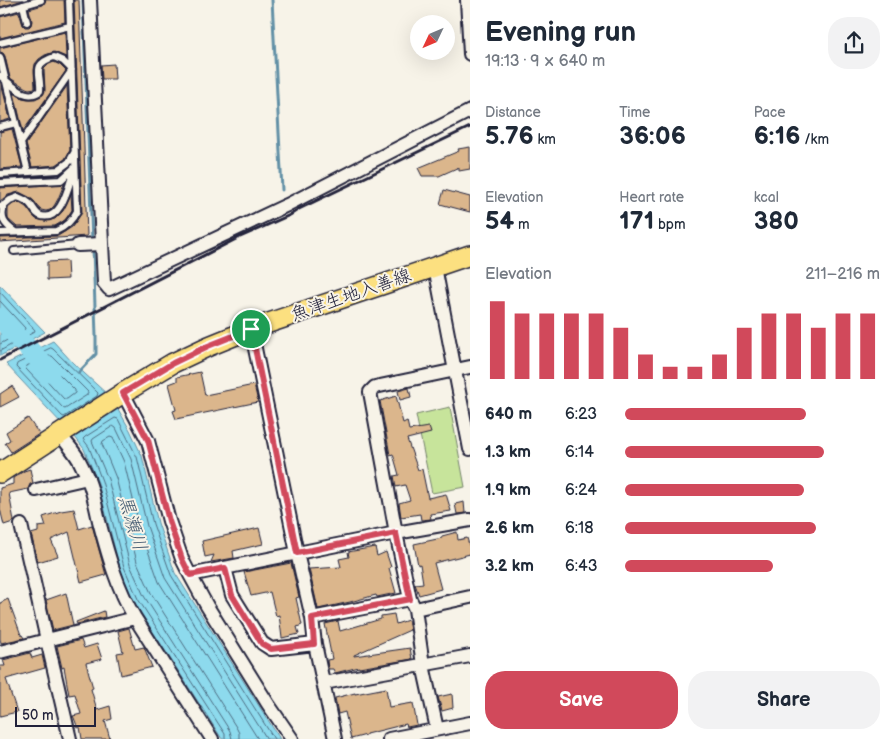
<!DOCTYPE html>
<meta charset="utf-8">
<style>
body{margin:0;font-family:"Balsamiq Sans","Klee One",sans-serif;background:#f2f2f3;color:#1f2937;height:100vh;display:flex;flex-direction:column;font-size:19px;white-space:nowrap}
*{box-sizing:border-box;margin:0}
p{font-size:16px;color:#747a83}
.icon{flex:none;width:28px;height:28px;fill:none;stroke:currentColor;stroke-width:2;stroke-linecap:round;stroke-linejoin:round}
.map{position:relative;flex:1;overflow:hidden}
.side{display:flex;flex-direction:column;background:#fff;width:425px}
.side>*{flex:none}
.needle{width:32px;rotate:226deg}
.controls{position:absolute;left:410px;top:15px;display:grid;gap:10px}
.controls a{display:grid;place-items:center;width:45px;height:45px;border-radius:50%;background:#fff;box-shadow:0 5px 20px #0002;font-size:25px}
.scale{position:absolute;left:15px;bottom:12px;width:81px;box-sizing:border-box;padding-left:5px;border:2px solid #22223b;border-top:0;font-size:14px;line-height:18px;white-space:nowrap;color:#22223b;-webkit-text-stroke:4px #f7f3e8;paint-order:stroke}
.pin{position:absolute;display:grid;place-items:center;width:42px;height:42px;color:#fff;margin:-21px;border:2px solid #fff;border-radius:50%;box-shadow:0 1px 5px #0007}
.round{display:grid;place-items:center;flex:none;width:52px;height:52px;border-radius:20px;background:#f2f2f3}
.headline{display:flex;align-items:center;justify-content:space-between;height:85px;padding:0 15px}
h1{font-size:28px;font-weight:800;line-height:38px}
.metrics{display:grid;grid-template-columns:repeat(3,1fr);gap:8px;height:85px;padding:5px 15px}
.metrics div{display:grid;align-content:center}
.metrics b{font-size:25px;font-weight:800}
.metrics small{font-size:14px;font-weight:400}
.metrics p{font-size:14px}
.chart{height:140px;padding:10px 15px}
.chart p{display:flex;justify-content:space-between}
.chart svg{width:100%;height:90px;margin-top:5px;stroke:#d1495b;stroke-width:6}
.cta{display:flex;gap:10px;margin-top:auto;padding:10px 15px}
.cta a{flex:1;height:58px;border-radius:20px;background:#d1495b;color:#fff;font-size:20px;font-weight:800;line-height:58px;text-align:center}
.cta a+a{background:#f2f2f3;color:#1f2937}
ul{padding:0 15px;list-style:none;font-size:16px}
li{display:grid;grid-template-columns:80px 60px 1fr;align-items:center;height:38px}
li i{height:12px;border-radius:6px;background:#d1495b}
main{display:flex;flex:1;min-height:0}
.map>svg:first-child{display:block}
.green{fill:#c7e49b;stroke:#74836b}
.water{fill:#8ddaed;stroke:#6290a6}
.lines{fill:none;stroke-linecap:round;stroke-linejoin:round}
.shore{stroke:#4d6c82;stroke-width:1}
.stream{stroke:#6290a6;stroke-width:3}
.river{stroke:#8ddaed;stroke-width:20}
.building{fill:#dbb68c;stroke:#22223b}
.service-casing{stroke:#22223b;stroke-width:10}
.minor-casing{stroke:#22223b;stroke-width:16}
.primary-casing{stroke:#22223b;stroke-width:22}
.service{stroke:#f7f3e8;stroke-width:6}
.minor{stroke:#f7f3e8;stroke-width:12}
.primary{stroke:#fce080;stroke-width:19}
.rail{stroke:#22223b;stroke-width:3}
.route-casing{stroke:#fff;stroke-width:10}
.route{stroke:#d1495b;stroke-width:6}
.labels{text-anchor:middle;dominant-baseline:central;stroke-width:4;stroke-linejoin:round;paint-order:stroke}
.street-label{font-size:18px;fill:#22223b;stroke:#f7f3e8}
.water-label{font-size:19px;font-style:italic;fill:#425970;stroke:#f7f3e8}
</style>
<main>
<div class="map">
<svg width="470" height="739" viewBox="0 0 470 739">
<rect width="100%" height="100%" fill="#f7f3e8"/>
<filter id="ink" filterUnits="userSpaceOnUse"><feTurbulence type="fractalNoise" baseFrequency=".02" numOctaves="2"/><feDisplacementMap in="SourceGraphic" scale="10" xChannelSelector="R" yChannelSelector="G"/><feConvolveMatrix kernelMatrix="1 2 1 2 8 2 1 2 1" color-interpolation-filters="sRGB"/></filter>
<g filter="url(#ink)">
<path class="green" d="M450 407 465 487 432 493 416 415Z"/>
<path class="water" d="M0 285 45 332 0 356Z
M53 341 73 363 108 395 62 424 6 364Z
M118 409 130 430 142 456 158 523 175 573 280 739H222L134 602 120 569 98 483 84 449 75 437Z"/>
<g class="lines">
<path class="shore" d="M0 292 35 330 34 332 0 351
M0 301 25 328 24 331 0 344
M51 348 53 349 98 393 97 396 64 417 62 416 16 367 17 364Z
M49 356H52L88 392 87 395 65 409 63 408 26 369 27 366Z
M48 365H50L75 390V393L67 399H64L39 372 40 369Z
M225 739V734L138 599 124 567 102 481 89 447 83 439 85 437 115 418 118 419 137 457 153 524 171 575 274 739
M232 739 230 731 144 596 130 565 108 479 92 441 93 439 113 426 116 428 131 459 147 526 165 578 267 739
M239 739V733L236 727 151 593 137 562 116 478 102 444 103 441 110 437 113 438 124 462 140 528 159 582 258 739"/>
<path class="stream" d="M83 0 92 242
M272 0 282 190
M79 372 96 354V336L93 248"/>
<path class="river" d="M0 318 50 372"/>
</g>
<path class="building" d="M0 0H23L0 7Z
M46 0H64L65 22 0 38V17L19 12 23 25 25 27H29L31 25 32 21 29 9 43 5Z
M74 0H79L87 236 0 242V238L58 236 72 227 82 213Z
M65 32 66 57 54 52 45 55 39 59 35 64 34 70 35 88 29 89 26 88 10 78 5 56 3 53 0 52V48Z
M54 62 60 65 66 71 23 131 14 93 22 98 28 99H35L43 95 45 91 44 69 49 64Z
M114 64 115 79H102L101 65Z
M0 82 1 83 10 119 0 122Z
M67 86 70 150 65 159 56 165 32 167 26 144Z
M12 129 22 167 0 169V132Z
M470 147V169L459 171V167L439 176H422L418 168 459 151 458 149Z
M64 184 58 199 54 206 50 210 46 211 41 210 34 201 29 197 19 192 8 195 0 201V188Z
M444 190 470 197V212L440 204Z
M71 194 72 210 65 220 55 226 17 227 8 219V208L13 204 18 202 26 207 36 219 46 221 55 219 63 211Z
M67 261 68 279 47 280V262Z
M200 372 205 395 254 385 258 402 176 419 173 411 176 410 169 384 177 381V377Z
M12 386 19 397 0 407V394Z
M409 388 411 397 400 400 398 391Z
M396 396 403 423 407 421 409 430 429 427 431 433 407 439 418 470 422 469 428 498 446 494 451 511 430 514 431 519 421 520 420 514 401 517 399 503 410 500 405 485 396 487 394 476 399 475 393 454 390 455 380 401Z
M28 418 39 434 11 452 5 443 10 440 6 432Z
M30 469 33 483 30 484 28 489 9 493 14 521 13 522 4 525 0 509V488L13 484V478L24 471Z
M464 502 465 513 457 514 455 504Z
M74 509 79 529 92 525 106 575 81 582 69 532 51 540 58 556 38 562 31 534 38 532V527L46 526 43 517 61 511Z
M259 528 263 544 233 551 234 558 211 562 214 555 205 557 202 541Z
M457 532 458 540 467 538 470 548V554L434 563 441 589 419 595 415 584 423 583 420 564 418 565 414 544 442 538V536Z
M375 547 377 556 386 552 391 567 389 568 396 593 377 597 376 595 350 602 318 609 309 569 341 567 339 559 349 557 348 552Z
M291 563 299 597 296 598 302 625 297 627 299 634 282 638 279 615 276 616 270 592 251 596 244 572Z
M66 593 73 625 53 630 46 600Z
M8 599 21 635H22L24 638 1 643 0 639V603Z
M104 611 105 617 77 624 76 622Z
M394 614 396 624 408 620 410 630 354 655V656L410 648 412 659 359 668V667L335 673 333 669H328L327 660 332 659 325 624 338 621 340 631 381 619V616Z
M129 628 135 649 144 647 152 667 121 675 117 653 123 652 118 631Z
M81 640 84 648 97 644 102 659 86 663 93 688 91 689 97 710 110 706 112 719 105 721 110 739H82L80 727 78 728 74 718 73 716 81 714 75 694 69 695 64 667 62 668 57 646Z
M30 653 32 658 42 655 45 668 6 679 17 712 0 716V666H5L3 660Z
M386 688 389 707 413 703 417 725 407 727 406 724 366 734V735L351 739 345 712 338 714 335 698 355 693V694Z
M452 694 453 708 442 711 438 697Z"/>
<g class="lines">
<g class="service-casing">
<path id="service" d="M23 5 27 22
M0 12 41 0
M0 43 70 26
M0 57 28 172
M0 76C12 84 25 102 40 91 42 74 30 65 54 57L63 61 72 70 21 143
M0 127 16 123
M0 174 58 170 69 162 74 153
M0 183 61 180 74 168
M4 205C0 219 4 224 15 232
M0 206 4 205 10 200 18 197C22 199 26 200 29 203 33 206 34 212 39 215 61 225 69 184 74 170
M0 233 56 231C66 227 72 221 77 211L69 0
M14 251 78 245"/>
</g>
<g class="minor-casing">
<path id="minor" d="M90 0 104 283 109 289 287 205 470 111
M467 0 470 54
M78 245 102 244
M435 267 470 449
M251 329 297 553 312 618 315 644 335 739
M470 367 375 387 370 392 396 533 410 599 415 609 470 597
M123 393 148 441 169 521 182 559 190 575 396 533 470 520
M60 435C68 445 77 454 82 466 91 483 95 502 99 521 108 555 117 588 135 618L47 640 70 739
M36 490 88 478
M225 568 232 595 262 643 271 649 315 644
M190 575 207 606 268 704 292 739
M415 609 423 665 437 729
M135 618 212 739
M312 618 410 599
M0 652 47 640 21 525
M324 683 470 656
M389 739 470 723"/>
</g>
<g class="primary-casing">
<path id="primary" d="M0 473 123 393 173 363 209 346 251 329 470 255"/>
</g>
<use href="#service" class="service"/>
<use href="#minor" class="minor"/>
<use href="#primary" class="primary"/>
<path class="rail" d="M0 360 238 238 290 215 299 209 470 127"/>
</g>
</g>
<g class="lines" filter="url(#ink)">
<g class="route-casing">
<path id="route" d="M251 329 297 553 396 533 410 599 312 618 314 644 271 649 262 644 232 595 225 568 190 575 182 559 169 521 148 440 123 393 173 363 208 346Z"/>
</g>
<use href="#route" class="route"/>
</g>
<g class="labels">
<g class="street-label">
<text transform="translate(351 295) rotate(-19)">魚津生地入善線</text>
</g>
<g class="water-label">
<text transform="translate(132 523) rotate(73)">黒瀬川</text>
</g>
</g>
</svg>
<div class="controls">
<a><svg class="needle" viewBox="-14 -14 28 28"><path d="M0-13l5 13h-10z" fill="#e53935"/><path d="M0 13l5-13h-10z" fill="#747a83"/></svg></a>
</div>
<div class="scale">50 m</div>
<div class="pin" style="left:251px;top:329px;background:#1e9e55"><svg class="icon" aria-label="arrive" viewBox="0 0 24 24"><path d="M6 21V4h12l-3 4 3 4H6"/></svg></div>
</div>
<section class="side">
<div class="headline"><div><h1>Evening run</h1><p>19:13 · 9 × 640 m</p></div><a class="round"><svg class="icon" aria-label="share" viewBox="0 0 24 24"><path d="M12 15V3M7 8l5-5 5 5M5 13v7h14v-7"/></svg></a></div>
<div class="metrics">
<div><p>Distance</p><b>5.76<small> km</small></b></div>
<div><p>Time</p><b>36:06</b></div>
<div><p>Pace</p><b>6:16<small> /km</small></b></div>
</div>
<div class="metrics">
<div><p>Elevation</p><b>54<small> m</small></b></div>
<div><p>Heart rate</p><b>171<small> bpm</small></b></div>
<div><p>kcal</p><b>380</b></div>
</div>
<div class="chart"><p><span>Elevation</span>211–216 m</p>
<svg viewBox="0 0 160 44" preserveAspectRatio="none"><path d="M5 44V6M15 44V12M25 44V12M35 44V12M45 44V12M55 44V19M65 44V32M75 44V38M85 44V38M95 44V32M105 44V19M115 44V12M125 44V12M135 44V19M145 44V12M155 44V12"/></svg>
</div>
<ul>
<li><b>640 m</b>6:23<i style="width:71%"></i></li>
<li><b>1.3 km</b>6:14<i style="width:78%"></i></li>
<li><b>1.9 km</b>6:24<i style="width:70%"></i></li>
<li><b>2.6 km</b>6:18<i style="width:75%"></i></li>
<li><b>3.2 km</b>6:43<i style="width:58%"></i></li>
</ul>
<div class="cta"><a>Save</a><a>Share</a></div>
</section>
</main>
